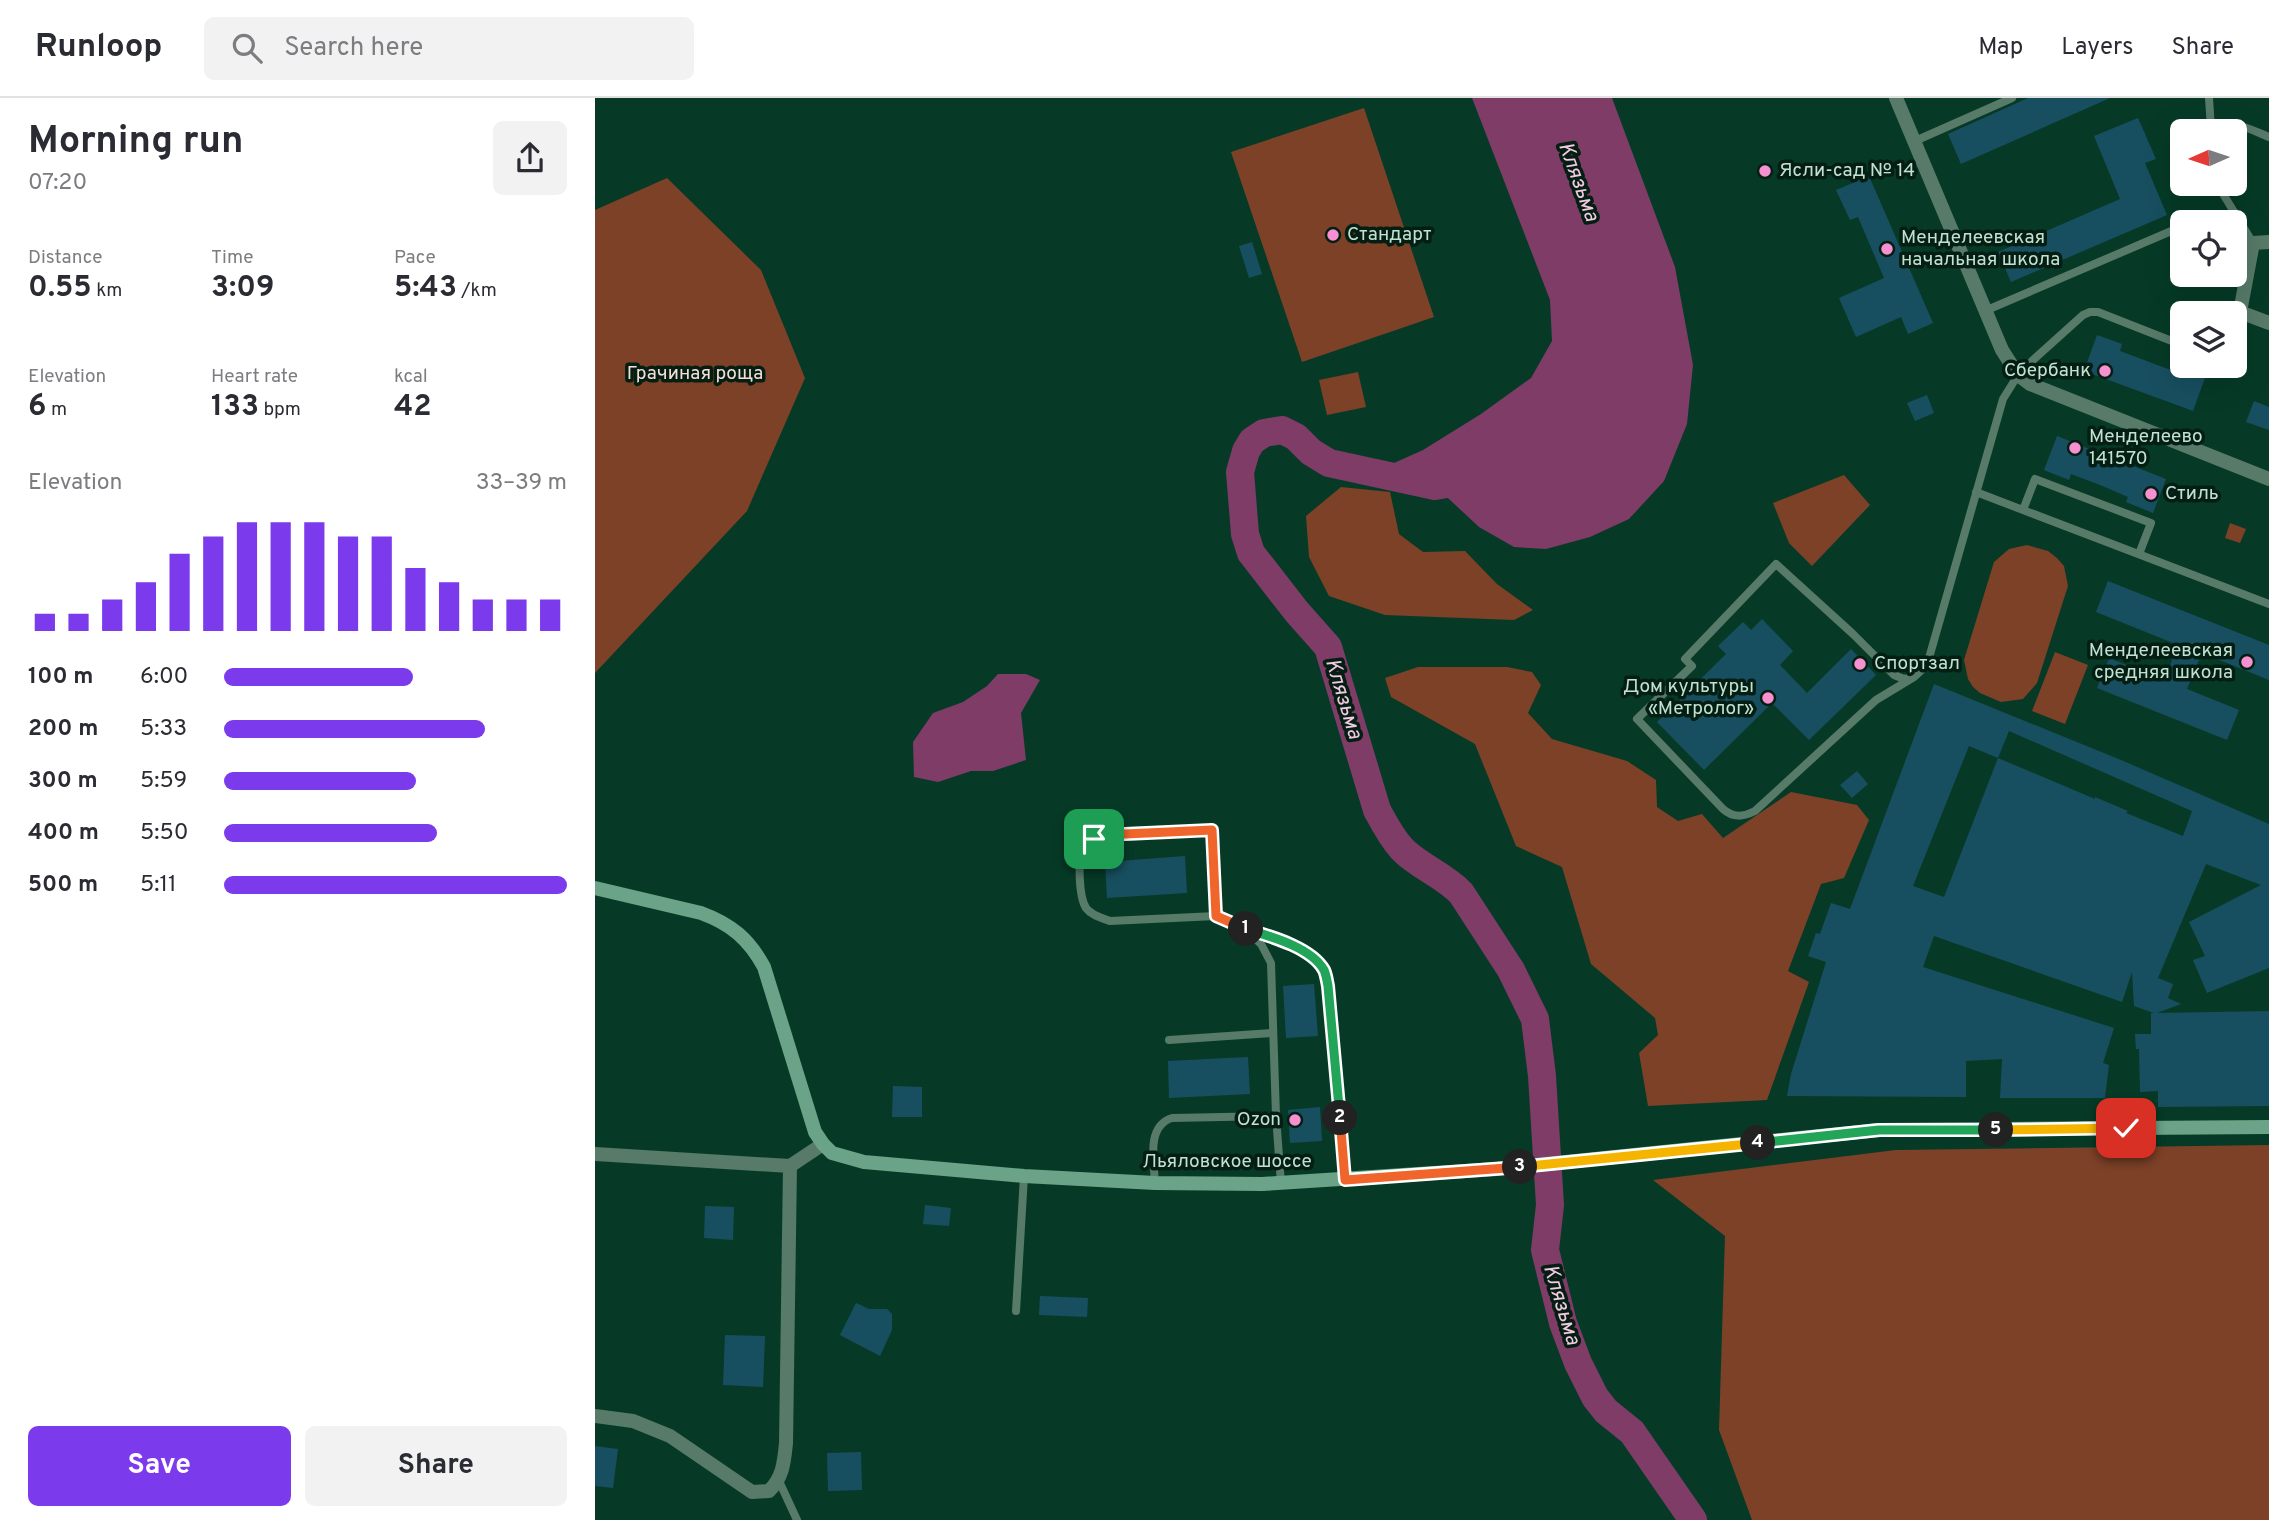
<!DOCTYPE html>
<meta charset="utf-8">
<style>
body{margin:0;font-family:Overpass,sans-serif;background:#f2f2f3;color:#2b2b33;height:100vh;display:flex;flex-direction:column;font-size:26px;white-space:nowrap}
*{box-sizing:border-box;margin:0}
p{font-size:23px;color:#7c7c81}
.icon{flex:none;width:38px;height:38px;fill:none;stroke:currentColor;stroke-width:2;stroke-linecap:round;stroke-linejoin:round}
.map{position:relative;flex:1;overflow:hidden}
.sheet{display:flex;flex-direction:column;background:#fff;width:595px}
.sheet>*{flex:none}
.needle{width:46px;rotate:267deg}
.tools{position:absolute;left:1575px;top:21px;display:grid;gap:14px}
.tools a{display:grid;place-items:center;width:77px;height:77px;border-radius:10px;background:#fff;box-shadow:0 7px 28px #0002;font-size:35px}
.pin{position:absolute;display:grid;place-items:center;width:60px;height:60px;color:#fff;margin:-30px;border-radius:14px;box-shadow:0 4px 10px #0006}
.km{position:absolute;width:35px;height:35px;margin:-18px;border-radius:50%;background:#222;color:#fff;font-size:19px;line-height:35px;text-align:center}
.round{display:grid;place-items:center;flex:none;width:74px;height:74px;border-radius:10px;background:#f2f2f3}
.head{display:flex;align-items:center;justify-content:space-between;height:119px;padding:0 28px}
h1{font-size:38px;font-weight:700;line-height:52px}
.figures{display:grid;grid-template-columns:repeat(3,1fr);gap:10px;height:119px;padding:7px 28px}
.figures div{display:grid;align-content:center}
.figures b{font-size:30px;font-weight:700}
.figures small{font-size:19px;font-weight:400}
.figures p{font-size:19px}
.chart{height:196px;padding:14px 28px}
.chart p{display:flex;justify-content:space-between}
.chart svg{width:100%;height:126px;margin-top:7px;stroke:#7c3aed;stroke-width:6}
.primary-button{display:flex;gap:14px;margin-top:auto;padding:14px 28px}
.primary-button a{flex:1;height:80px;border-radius:10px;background:#7c3aed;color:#fff;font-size:28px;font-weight:700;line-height:80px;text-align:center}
.primary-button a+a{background:#f2f2f3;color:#2b2b33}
ul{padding:0 28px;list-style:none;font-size:23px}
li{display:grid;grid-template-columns:112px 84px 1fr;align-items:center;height:52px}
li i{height:18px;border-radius:9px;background:#7c3aed}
header{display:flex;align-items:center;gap:42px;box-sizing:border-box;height:98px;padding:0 35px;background:#fff;border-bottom:2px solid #e1e1e2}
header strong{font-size:33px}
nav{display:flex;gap:38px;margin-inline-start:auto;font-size:24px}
.search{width:490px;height:63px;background:#f2f2f3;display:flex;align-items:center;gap:18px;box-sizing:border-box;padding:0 24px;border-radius:10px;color:#7c7c81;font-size:26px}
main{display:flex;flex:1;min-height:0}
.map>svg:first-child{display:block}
.green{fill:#7d4127}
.water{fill:#7e3c67}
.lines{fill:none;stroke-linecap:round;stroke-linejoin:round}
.river{stroke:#7e3c67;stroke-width:28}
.building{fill:#184f60;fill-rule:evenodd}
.lane{stroke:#577a69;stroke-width:8}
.street{stroke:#577a69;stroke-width:14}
.secondary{stroke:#6aa388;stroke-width:14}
.split-1-casing{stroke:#fff;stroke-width:14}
.split-2-casing{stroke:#fff;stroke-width:14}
.split-3-casing{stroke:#fff;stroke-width:14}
.split-4-casing{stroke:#fff;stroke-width:14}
.split-5-casing{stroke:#fff;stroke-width:14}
.split-6-casing{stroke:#fff;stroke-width:14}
.split-1{stroke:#f0652b;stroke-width:9}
.split-2{stroke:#22a559;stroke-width:9}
.split-3{stroke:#f0652b;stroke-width:9}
.split-4{stroke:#f5b400;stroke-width:9}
.split-5{stroke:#22a559;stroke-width:9}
.split-6{stroke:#f5b400;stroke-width:9}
.poi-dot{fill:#f690d0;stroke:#041e13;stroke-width:2.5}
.labels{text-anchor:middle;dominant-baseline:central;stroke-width:7;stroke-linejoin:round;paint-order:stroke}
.poi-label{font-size:19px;fill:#c2e1d1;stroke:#041e13;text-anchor:start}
.park-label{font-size:19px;fill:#f5dfd6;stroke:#041e13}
.street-label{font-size:19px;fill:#c2e1d1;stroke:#041e13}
.water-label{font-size:21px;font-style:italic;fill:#f3cae1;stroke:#041e13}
</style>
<header>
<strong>Runloop</strong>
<div class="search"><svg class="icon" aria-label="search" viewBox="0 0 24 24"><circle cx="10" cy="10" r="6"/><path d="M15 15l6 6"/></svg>Search here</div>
<nav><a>Map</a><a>Layers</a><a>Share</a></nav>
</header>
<main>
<section class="sheet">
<div class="head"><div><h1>Morning run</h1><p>07:20</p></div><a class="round"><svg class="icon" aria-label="share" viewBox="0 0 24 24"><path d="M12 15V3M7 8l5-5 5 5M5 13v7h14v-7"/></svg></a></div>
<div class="figures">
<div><p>Distance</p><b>0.55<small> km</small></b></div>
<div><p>Time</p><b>3:09</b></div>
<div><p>Pace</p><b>5:43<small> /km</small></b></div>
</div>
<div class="figures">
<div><p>Elevation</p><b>6<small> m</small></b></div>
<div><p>Heart rate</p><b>133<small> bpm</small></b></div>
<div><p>kcal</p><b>42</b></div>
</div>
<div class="chart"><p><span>Elevation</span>33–39 m</p>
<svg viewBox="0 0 160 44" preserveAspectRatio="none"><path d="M5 44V38M15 44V38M25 44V33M35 44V27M45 44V17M55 44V11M65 44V6M75 44V6M85 44V6M95 44V11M105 44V11M115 44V22M125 44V27M135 44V33M145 44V33M155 44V33"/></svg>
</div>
<ul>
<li><b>100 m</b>6:00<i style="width:55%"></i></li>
<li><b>200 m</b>5:33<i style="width:76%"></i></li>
<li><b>300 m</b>5:59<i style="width:56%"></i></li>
<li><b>400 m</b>5:50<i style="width:62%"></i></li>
<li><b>500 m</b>5:11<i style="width:100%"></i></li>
</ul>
<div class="primary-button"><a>Save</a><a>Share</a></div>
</section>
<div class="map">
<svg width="1674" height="1422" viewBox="0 0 1674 1422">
<rect width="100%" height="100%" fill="#063a27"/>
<path class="green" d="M769 10 839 219 707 264 636 54Z
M72 80 166 172 210 280 152 413 0 575V112Z
M763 274 771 309 732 317 724 282Z
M1249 377 1275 407 1217 468 1194 445 1178 405Z
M746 389 795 394 804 436 828 454 870 453 902 486 938 512 919 522 790 517 734 498 714 459 711 418Z
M1635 425 1651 431 1645 445 1630 440Z
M1432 447 1453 453 1462 460 1469 468 1473 488 1442 585 1428 601 1406 604 1385 595 1378 589 1373 581 1369 562 1399 464 1414 451Z
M1460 554 1493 567 1470 626 1437 613Z
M823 569H912L937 574 946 587 933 615 957 641 1032 663 1061 682 1062 709 1083 723 1107 716 1128 740 1196 694 1262 707 1274 722 1249 780 1226 786 1193 873 1214 884 1172 1002 1053 1008 1044 955 1063 937 1060 920 996 866 967 769 921 748 880 646 796 599 790 580Z
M1674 1047V1422H1157L1124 1332 1130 1138 1058 1082 1301 1052Z"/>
<path class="water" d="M877 0H1017L1080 169 1098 267 1092 326 1069 383 1034 421 995 439 951 451 919 449 884 429 840 388 779 374 828 352 886 316 936 280 957 243 955 202Z
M403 576H431L445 582 426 615 431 662 398 673H376L343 684 319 679 318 644 338 615 368 604 392 588Z"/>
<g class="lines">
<path class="river" d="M876 382 840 388 734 365 716 354 701 339 687 332 669 335 657 343 651 353 645 374 650 436 656 455 702 514 733 549 782 712C789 725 796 739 807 751 823 768 849 777 866 795L916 872 940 921 947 978 955 1107 950 1152 968 1225 983 1265 1000 1299 1011 1313 1037 1334 1098 1422"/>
</g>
<path class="building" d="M1433 0H1515L1366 66 1353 36Z
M1543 20 1561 61 1550 65 1572 117 1416 184 1403 154 1525 101 1499 38Z
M1274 78 1338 225 1313 236 1306 219 1261 239 1244 200 1289 180 1263 119 1255 122 1241 92Z
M657 144 667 176 654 180 644 148Z
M1502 237 1527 246 1525 253 1581 274 1584 267 1611 277 1598 313 1489 273Z
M1332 297 1339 315 1320 323 1312 305Z
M1659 303 1674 309V332L1651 324Z
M1462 338 1571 381 1558 415 1531 404 1533 399 1505 387 1476 376 1474 382 1449 372Z
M1513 483 1674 547V582L1607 555 1592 591 1644 612 1632 642 1502 590 1514 560 1569 582 1583 547 1501 514Z
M1167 521 1198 553 1185 567 1212 595 1256 551 1281 577 1214 642 1177 605 1109 672 1062 624 1131 556 1123 548 1148 524 1156 532Z
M1339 586 1526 662 1674 726V870L1612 895 1598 862 1610 858 1594 824 1666 787 1611 766 1563 880 1578 886 1573 900 1586 906 1562 915 1674 913V1008L1563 1009V993L1545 994 1544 951H1541L1540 936H1556V915H1559L1539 908 1537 874 1527 904 1339 838 1328 869 1519 930 1508 965 1514 967 1510 1000H1405L1407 961 1371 963V999L1192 998 1196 976 1231 864 1213 858 1221 835 1225 836 1236 805 1255 811ZM1414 633 1597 713 1588 738 1531 715 1533 713 1500 699V701L1403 660ZM1374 648 1403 660 1349 799 1318 788Z
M1262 673 1273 686 1257 700 1245 687Z
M590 758 592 795 512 800 510 764Z
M719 886 723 938 691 940 688 888Z
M653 959 655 996 574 1000 573 963Z
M298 988 327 989V1019H297Z
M725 1009 727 1043 695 1045 693 1012Z
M330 1107 356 1110 354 1128 328 1126Z
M110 1108 139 1109 138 1142 109 1140Z
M445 1198 493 1200 492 1219 444 1217Z
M261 1205 274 1211H292L297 1216V1232L285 1258 245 1237Z
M130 1237 170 1238 168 1289 128 1287Z
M0 1348 23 1351 18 1390 0 1388Z
M266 1354 267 1392 233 1393 232 1355Z"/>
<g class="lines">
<path class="lane" d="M1614 0 1616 31
M1616 33C1631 17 1656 32 1674 39
M1320 43 1417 0
M1622 86 1658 145 1650 146 1640 143
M1392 212 1581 131 1587 130
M1381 394 1674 506
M1428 412 1440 381 1556 425 1544 456
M1319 579 1281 602 1160 713C1148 719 1138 720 1128 711L1042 621 1097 568 1090 561 1181 466 1258 536 1299 577 1309 581 1319 579 1332 567 1408 301 1423 277 1438 262 1488 217 1495 214H1503L1587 247
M621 818 617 731 508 738C501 740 494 743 489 749 482 760 484 799 491 810 497 818 507 820 515 823L621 818 649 830 666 846 676 865 681 1018 686 1086
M651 831C675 838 715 849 729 871 731 876 732 883 733 888L750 1082
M574 942 678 935
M560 1085C559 1064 551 1028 577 1020L681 1018
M421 1213 429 1078
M184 1383 202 1422"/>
<path class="street" d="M1301 0 1407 252 1423 277 1435 286 1674 381
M1645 214 1674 225
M1640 229 1645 214 1658 145 1674 144
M0 1056 195 1068 228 1046
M0 1318 38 1323 75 1338 157 1394 174 1393C188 1379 189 1365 191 1345L195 1068"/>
<path class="secondary" d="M0 790 106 815C136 826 154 841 169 869L220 1034 228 1046 237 1055 269 1064 429 1078 560 1085 667 1086 902 1071 1284 1032 1674 1029"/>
</g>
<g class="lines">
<g class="split-1-casing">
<path id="split-1" d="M499 741 508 737 617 732 621 818 651 831"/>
</g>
<g class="split-2-casing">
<path id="split-2" d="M651 831C674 838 716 849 729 872 731 876 732 883 733 888L745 1020"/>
</g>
<g class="split-3-casing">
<path id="split-3" d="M745 1020 750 1082 925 1069"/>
</g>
<g class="split-4-casing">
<path id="split-4" d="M925 1069 1163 1045"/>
</g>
<g class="split-5-casing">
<path id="split-5" d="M1163 1045 1284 1032H1401"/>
</g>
<g class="split-6-casing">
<path id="split-6" d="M1401 1032 1531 1030"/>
</g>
<use href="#split-1" class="split-1"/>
<use href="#split-2" class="split-2"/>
<use href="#split-3" class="split-3"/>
<use href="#split-4" class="split-4"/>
<use href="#split-5" class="split-5"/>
<use href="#split-6" class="split-6"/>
</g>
<g class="poi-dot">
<circle cx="1170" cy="73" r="7"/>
<circle cx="738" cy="137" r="7"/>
<circle cx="1292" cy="151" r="7"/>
<circle cx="1510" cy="273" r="7"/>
<circle cx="1480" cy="350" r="7"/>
<circle cx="1556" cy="396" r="7"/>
<circle cx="1652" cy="564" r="7"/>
<circle cx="1265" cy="566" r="7"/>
<circle cx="1173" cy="600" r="7"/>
<circle cx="700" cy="1022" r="7"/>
</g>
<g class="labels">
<g class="poi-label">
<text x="1184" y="73">Ясли-сад № 14</text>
<text x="752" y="137">Стандарт</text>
<text x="1306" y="140">Менделеевская<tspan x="1306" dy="22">начальная школа</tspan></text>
<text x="1496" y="273" text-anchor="end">Сбербанк</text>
<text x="1494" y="339">Менделеево<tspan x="1494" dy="22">141570</tspan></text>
<text x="1570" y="396">Стиль</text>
<text x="1638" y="553" text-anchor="end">Менделеевская<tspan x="1638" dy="22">средняя школа</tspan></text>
<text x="1279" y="566">Спортзал</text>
<text x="1159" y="589" text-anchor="end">Дом культуры<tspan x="1159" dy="22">«Метролог»</tspan></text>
<text x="686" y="1022" text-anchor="end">Ozon</text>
</g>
<g class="park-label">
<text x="100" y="276">Грачиная роща</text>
</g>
<g class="street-label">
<text x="632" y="1064">Льяловское шоссе</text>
</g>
<g class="water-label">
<text transform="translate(983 84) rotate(70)">Клязьма</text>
<text transform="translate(748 601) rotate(73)">Клязьма</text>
<text transform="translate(966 1207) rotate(73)">Клязьма</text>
</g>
</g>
</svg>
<div class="tools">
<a><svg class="needle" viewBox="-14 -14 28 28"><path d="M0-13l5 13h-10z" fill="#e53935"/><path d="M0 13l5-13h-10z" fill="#7c7c81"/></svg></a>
<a><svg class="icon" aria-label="locate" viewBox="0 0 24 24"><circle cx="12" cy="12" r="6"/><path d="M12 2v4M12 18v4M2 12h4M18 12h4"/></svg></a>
<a><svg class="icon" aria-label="layers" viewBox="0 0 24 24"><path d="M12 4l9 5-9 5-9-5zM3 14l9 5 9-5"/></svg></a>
</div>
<div class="pin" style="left:499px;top:741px;background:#1e9e55"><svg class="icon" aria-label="arrive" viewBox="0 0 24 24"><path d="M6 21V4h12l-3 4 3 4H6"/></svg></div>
<div class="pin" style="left:1531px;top:1030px;background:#d93025"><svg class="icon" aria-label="check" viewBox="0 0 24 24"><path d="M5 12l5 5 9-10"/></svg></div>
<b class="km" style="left:651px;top:831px">1</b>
<b class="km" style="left:745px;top:1020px">2</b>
<b class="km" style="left:925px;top:1069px">3</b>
<b class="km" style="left:1163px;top:1045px">4</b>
<b class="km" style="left:1401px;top:1032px">5</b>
</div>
</main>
